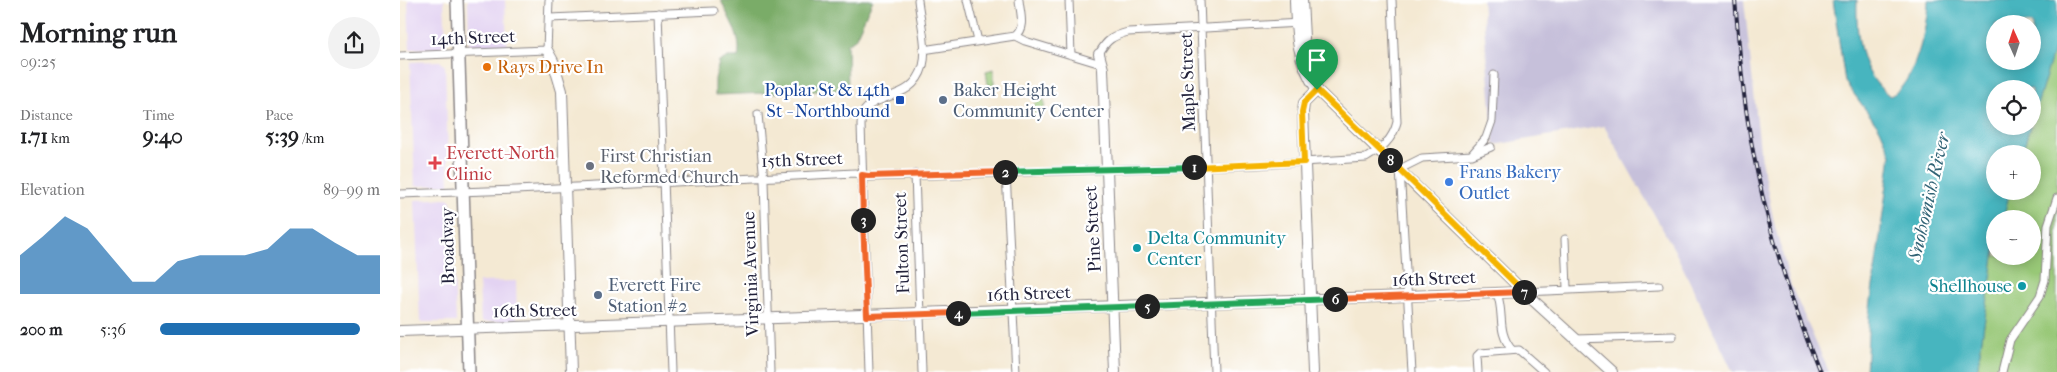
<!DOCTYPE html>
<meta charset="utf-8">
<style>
body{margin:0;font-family:"IM FELL French Canon",serif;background:#f2f2f2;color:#202124;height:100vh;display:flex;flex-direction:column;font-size:19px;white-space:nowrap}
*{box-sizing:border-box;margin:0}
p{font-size:16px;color:#757577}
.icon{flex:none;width:28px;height:28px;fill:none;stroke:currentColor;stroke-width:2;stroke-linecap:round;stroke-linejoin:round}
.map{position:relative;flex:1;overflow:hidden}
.drawer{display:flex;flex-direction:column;background:#fff;width:400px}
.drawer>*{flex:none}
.needle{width:32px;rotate:357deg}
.tools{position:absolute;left:1586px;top:15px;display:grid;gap:10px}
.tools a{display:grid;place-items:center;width:55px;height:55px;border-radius:50%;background:#fff;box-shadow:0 2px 12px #0003;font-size:25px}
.pin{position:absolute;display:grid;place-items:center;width:42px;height:42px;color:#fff;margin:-51px -21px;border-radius:50% 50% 50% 0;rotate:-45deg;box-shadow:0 0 5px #0007}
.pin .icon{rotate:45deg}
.km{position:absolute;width:25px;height:25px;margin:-12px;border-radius:50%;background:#222;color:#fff;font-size:14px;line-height:25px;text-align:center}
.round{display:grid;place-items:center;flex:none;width:52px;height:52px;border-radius:26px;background:#f2f2f2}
.summary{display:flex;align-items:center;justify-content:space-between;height:85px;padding:0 20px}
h1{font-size:28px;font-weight:700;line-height:38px}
.stats{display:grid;grid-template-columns:repeat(3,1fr);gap:8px;height:85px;padding:5px 20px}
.stats div{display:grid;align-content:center}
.stats b{font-size:21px;font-weight:700}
.stats small{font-size:14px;font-weight:400}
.stats p{font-size:14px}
.chart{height:140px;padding:10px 20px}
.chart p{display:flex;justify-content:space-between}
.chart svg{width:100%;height:90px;margin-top:5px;fill:#1f6fb2;opacity:.7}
ul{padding:0 20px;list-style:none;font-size:16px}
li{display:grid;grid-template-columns:80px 60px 1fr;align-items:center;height:38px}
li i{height:12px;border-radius:6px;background:#1f6fb2}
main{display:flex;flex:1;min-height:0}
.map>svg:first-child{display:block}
.built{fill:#e3d3f2}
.industrial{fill:#c6c0da}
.green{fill:#98c877;stroke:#5d7559}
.forest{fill:#7aac68;stroke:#4e6752}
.water{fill:#46b5bf;stroke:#346c7d;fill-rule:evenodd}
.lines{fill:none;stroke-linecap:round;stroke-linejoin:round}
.street-casing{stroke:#8b8687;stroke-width:9}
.secondary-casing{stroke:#8b8687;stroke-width:12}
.primary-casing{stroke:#8b8687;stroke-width:14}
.street{stroke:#fff;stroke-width:7}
.secondary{stroke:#fff;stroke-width:10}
.primary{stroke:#fff;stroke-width:11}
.rail-casing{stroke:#22223b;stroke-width:4}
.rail{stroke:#fff;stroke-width:2;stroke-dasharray:5.5;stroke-linecap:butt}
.split-1-casing{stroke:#fff;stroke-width:10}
.split-2-casing{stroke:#fff;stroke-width:10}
.split-3-casing{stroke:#fff;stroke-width:10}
.split-4-casing{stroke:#fff;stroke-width:10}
.split-5-casing{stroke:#fff;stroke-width:10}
.split-6-casing{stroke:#fff;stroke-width:10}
.split-7-casing{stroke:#fff;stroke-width:10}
.split-8-casing{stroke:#fff;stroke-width:10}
.split-9-casing{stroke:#fff;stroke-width:10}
.split-1{stroke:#f5b400;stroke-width:6}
.split-2{stroke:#22a559;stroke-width:6}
.split-3{stroke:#f0652b;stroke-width:6}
.split-4{stroke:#f0652b;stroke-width:6}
.split-5{stroke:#22a559;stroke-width:6}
.split-6{stroke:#22a559;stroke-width:6}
.split-7{stroke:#f0652b;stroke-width:6}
.split-8{stroke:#f5b400;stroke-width:6}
.split-9{stroke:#f5b400;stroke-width:6}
.food-dot{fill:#e8710a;stroke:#fff;stroke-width:2}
.transit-dot{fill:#1a4fb4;stroke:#fff;stroke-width:2}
.service-dot{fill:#5c6f8a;stroke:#fff;stroke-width:2}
.health-dot{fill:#e0444e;stroke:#fff;stroke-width:2}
.worship-dot{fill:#6b7280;stroke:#fff;stroke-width:2}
.shop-dot{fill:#3f7fe0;stroke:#fff;stroke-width:2}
.culture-dot{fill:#0f9aa8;stroke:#fff;stroke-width:2}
.labels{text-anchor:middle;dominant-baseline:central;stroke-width:4.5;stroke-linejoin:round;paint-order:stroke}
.street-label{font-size:18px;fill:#22223b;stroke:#fff}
.food-label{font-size:18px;fill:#c56008;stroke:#fff;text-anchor:start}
.transit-label{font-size:18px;fill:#164399;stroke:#fff;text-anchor:end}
.service-label{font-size:18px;fill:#4e5e75;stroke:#fff;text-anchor:start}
.health-label{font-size:18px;fill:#be3a42;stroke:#fff;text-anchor:start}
.worship-label{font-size:18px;fill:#5b616d;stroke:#fff;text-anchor:start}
.shop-label{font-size:18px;fill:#366cbe;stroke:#fff;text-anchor:start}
.culture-label{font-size:18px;fill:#0d838f;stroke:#fff;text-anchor:start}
.water-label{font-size:19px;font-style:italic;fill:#326476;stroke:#fff}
</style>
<main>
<section class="drawer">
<div class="summary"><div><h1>Morning run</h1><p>09:25</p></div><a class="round"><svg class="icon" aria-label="share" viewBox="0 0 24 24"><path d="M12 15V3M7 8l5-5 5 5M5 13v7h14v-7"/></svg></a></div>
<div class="stats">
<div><p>Distance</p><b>1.71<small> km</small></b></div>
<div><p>Time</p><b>9:40</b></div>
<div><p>Pace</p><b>5:39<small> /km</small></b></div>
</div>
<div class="chart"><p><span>Elevation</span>89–99 m</p>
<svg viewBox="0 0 160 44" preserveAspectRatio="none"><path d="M0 44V25L10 16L20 6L30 12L40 25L50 38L60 38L70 28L80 25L90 25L100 25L110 22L120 12L130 12L140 19L150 25L160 25V44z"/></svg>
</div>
<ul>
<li><b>200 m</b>5:36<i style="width:91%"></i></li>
</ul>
</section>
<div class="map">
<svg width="1657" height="372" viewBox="0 0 1657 372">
<rect width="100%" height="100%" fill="#fff"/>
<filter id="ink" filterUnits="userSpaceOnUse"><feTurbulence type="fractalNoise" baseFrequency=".02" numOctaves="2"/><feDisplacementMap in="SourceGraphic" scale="10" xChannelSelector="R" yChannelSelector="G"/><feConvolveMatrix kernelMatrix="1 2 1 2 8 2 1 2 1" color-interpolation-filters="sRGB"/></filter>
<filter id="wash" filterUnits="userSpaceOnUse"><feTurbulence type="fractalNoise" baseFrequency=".0096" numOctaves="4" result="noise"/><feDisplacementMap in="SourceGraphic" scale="20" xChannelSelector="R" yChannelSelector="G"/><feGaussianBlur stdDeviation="1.12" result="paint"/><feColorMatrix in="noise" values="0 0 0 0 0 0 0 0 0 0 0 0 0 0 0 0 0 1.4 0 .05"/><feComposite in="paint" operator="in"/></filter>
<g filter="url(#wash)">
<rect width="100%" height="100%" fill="#f4e9d3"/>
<path class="built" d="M8 0H44L46 42 40 48 10 49Z
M68 0H105L107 47 75 48 69 44Z
M40 61 45 66 49 185 15 186 10 62Z
M48 198 51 201 56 322H20L15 200Z
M116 281 117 321 81 322 79 282Z"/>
<path class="industrial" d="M1082 0H1344L1361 159 1375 227 1391 286 1429 372H1333L1275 251 1204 126 1094 145Z"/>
<path class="green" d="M1657 39V372H1577L1595 250V256H1632V219H1603L1610 191H1632V154H1622L1630 126H1632L1633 119Z
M594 69V86L588 85 586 71Z
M643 99 645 103 644 109 637 115 631 110 637 100Z"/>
<path class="forest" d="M321 0H473L455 39 447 44 448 90 315 95V79L319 62 328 57H338C343 38 328 18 321 0Z"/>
<path class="water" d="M1433 0H1457C1456 35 1459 73 1490 96 1514 87 1528 24 1528 0H1657V39L1633 119 1632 89H1595V126H1630L1622 154H1595V191H1610L1603 219H1595V250L1577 372H1466L1469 315 1491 155 1480 129 1445 82ZM1595 24H1632V61H1595Z"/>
</g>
<g filter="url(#ink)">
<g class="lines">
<g class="street-casing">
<path id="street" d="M568 0 578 41
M669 0 671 55
M800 0 814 372
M258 13 271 372
M150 18 314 11
M615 36C626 27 620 13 619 0
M523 50 615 36 625 41 701 64
M699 54C706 40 713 36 728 32L901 23
M0 56 147 50 149 0
M358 114 364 181 370 372
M1072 154 1086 138 1092 121 1094 75
M606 172 616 372
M515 174 522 372
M0 194 116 190 455 173 468 177 856 165 966 158C981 149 993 140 997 122L992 0
M1165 239 1167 288
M1124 292 1259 286
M1097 293C1105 315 1096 330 1112 350
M1176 339 1273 336
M469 372 461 125C461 121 462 116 463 113 474 92 513 102 523 66 528 47 520 20 518 0
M1012 372 1000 169 1022 158 1072 155 1091 147
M1078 372 1077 356 1080 353 1119 350 1144 372
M1602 372 1610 340 1640 296 1645 280 1648 225 1657 198"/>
</g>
<g class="secondary-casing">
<path id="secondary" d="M895 0C896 34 897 61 917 90L1124 292 1212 372
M902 0 904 38
M147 50 153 61 162 91 171 372
M699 54 703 69 715 372
M0 331 1124 292
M913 372 903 112 904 103 917 90"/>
</g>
<g class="primary-casing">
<path id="primary" d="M57 0 69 372"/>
</g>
<use href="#street" class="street"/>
<use href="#secondary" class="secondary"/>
<use href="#primary" class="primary"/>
<g class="rail-casing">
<path id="rail" d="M1335 0C1338 31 1340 63 1344 94 1356 190 1383 283 1420 372"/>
</g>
<use href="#rail" class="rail"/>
</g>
</g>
<g class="lines" filter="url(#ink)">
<g class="split-1-casing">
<path id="split-1" d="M794 167 904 162 902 112 904 103 917 90"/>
</g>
<g class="split-2-casing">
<path id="split-2" d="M605 172 794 167"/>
</g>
<g class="split-3-casing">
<path id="split-3" d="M463 220 462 175 468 176 605 172"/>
</g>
<g class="split-4-casing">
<path id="split-4" d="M463 220 467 316 558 313"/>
</g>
<g class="split-5-casing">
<path id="split-5" d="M558 313 747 306"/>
</g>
<g class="split-6-casing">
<path id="split-6" d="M747 306 935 299"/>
</g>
<g class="split-7-casing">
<path id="split-7" d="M935 299 1124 292"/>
</g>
<g class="split-8-casing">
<path id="split-8" d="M990 160 1124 292"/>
</g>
<g class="split-9-casing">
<path id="split-9" d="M917 90 990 160"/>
</g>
<use href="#split-1" class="split-1"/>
<use href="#split-2" class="split-2"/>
<use href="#split-3" class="split-3"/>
<use href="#split-4" class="split-4"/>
<use href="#split-5" class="split-5"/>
<use href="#split-6" class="split-6"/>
<use href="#split-7" class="split-7"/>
<use href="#split-8" class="split-8"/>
<use href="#split-9" class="split-9"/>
</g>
<circle class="food-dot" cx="87" cy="67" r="5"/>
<rect class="transit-dot" x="495" y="95" width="10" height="10" rx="2.5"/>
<g class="service-dot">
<circle cx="543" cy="100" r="5"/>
<circle cx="198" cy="295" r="5"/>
</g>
<path class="health-dot" d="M32.5 155.5h5v5h5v5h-5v5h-5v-5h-5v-5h5z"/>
<circle class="worship-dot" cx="190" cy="166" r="5"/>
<circle class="shop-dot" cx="1049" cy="182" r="5"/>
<g class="culture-dot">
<circle cx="737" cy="248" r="5"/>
<circle cx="1622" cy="286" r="5"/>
</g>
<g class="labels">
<g class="street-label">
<text transform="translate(73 38) rotate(-2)">14th Street</text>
<text transform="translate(788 82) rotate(-92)">Maple Street</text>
<text transform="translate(402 160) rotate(-2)">15th Street</text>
<text transform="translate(693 229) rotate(-93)">Pine Street</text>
<text transform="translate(502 243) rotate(-92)">Fulton Street</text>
<text transform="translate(48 246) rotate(-91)">Broadway</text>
<text transform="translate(351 274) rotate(-92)">Virginia Avenue</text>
<text transform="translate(1034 279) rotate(-2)">16th Street</text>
<text transform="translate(629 294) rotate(-2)">16th Street</text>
<text transform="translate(135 311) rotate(-1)">16th Street</text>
</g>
<g class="food-label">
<text x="97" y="67">Rays Drive In</text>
</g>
<g class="transit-label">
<text x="490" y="90">Poplar St &amp; 14th<tspan x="490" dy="21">St - Northbound</tspan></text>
</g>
<g class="service-label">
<text x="553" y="90">Baker Height<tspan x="553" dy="21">Community Center</tspan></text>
<text x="208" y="285">Everett Fire<tspan x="208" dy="21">Station #2</tspan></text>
</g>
<g class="health-label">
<text x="46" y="153">Everett-North<tspan x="46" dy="21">Clinic</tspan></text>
</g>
<g class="worship-label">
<text x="200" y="156">First Christian<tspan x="200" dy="21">Reformed Church</tspan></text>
</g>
<g class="shop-label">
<text x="1059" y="172">Frans Bakery<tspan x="1059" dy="21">Outlet</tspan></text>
</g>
<g class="culture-label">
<text x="747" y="238">Delta Community<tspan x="747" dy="21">Center</tspan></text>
<text x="1612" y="286" text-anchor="end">Shellhouse</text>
</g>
<g class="water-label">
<text transform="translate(1529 197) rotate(-77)">Snohomish River</text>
</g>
</g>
</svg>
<div class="tools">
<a><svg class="needle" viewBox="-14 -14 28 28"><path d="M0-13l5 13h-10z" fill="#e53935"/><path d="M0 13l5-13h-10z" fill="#757577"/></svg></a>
<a><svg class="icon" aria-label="locate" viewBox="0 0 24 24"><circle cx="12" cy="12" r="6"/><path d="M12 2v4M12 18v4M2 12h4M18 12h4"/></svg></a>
<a>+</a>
<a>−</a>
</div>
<div class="pin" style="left:917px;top:90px;background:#1e9e55"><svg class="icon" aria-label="arrive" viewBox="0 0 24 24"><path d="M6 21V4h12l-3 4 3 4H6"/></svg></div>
<b class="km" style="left:794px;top:167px">1</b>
<b class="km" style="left:605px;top:172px">2</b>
<b class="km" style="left:463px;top:220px">3</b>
<b class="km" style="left:558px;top:313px">4</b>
<b class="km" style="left:747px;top:306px">5</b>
<b class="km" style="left:935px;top:299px">6</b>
<b class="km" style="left:1124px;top:292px">7</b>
<b class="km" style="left:990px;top:160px">8</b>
</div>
</main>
